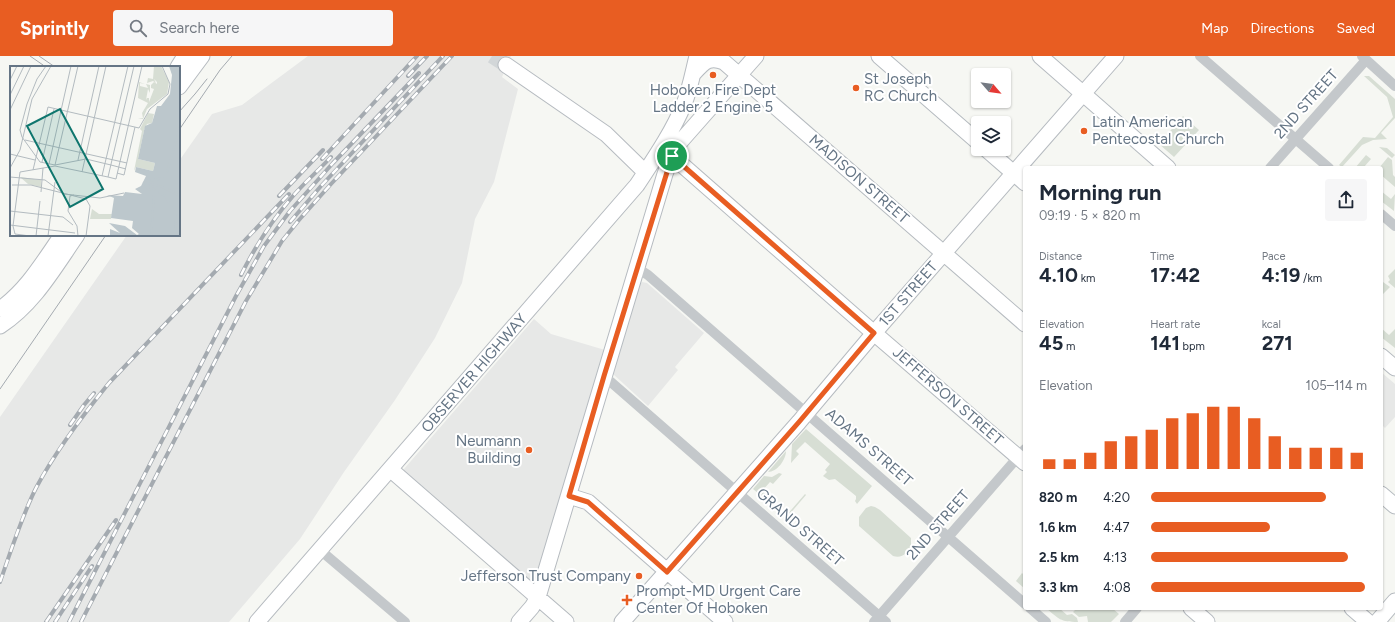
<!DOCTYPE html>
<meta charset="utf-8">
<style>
body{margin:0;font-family:Figtree,sans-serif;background:#f6f6f7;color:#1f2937;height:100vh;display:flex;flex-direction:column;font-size:15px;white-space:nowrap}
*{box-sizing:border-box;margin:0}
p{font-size:13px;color:#747a83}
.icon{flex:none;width:22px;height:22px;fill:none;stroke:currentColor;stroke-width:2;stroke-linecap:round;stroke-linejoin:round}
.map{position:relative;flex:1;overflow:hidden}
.sheet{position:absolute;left:1023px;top:110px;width:360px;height:444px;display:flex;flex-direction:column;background:#fff;border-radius:4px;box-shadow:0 1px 3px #0004}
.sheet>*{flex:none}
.needle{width:26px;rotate:118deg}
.controls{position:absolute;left:971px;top:12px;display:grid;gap:8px}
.controls a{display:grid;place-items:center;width:40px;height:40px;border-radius:4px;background:#fff;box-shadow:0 1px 3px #0004;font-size:20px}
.pin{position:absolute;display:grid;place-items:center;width:34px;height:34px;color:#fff;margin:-17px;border:2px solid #fff;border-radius:50%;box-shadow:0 1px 4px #0007}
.round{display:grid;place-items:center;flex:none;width:42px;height:42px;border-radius:4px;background:#f6f6f7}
.overview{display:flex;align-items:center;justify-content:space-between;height:68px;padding:0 16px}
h1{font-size:22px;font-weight:700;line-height:30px}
.stats{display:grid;grid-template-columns:repeat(3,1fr);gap:6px;height:68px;padding:4px 16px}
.stats div{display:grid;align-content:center}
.stats b{font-size:20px;font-weight:700}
.stats small{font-size:11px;font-weight:400}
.stats p{font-size:11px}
.chart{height:112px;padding:8px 16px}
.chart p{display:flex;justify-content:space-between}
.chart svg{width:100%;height:72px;margin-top:4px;stroke:#e85d22;stroke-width:6}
ul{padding:0 16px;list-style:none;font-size:13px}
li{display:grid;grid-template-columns:64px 48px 1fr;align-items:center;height:30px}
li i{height:10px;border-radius:5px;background:#e85d22}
header{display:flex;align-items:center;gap:24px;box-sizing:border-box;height:56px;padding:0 20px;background:#e85d22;color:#fff}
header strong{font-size:19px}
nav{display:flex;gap:22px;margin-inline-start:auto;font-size:14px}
.search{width:280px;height:36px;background:#f6f6f7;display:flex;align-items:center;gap:10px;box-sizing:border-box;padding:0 14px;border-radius:4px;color:#747a83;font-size:15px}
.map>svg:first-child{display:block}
.built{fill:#e7e8e7}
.green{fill:#d7ded4}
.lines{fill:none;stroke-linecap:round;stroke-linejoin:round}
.secondary-tunnel{stroke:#d2d6d8;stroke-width:15;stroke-dasharray:15 8;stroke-linecap:butt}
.secondary-casing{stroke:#b6bbc0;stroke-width:17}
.street{stroke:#c4c8cb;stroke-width:10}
.secondary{stroke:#fff;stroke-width:15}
.tram{stroke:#a4aab0;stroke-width:1}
.rail-casing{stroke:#a4aab0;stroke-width:4}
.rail{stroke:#fff;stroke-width:2.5;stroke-dasharray:8;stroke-linecap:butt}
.route-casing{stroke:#fff;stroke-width:8}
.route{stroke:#e85d22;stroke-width:5}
.poi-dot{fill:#e85d22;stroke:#fff;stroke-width:1.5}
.labels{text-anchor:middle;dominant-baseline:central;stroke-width:4;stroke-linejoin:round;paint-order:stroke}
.poi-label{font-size:15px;fill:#657585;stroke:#fff;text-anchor:start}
.street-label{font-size:15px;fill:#657585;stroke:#fff}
.inset-river{fill:none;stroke:#bcc7cc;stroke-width:2}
.inset-road{fill:none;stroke:#b3bbc0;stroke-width:1}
.view{fill:#0f766e;fill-opacity:0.15;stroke:#0f766e;stroke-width:2}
.inset-edge{fill:none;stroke:#657585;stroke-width:2}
</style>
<header>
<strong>Sprintly</strong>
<div class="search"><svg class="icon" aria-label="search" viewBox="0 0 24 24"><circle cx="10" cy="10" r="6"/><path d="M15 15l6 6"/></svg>Search here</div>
<nav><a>Map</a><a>Directions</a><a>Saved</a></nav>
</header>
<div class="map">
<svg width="1395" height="566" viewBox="0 0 1395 566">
<rect width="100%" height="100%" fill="#f6f7f3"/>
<path class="built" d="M308 0H511L502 21 518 33 500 103 494 126 475 163 462 227 435 282 395 344 344 416 300 483 229 566H0V361L127 179H179V105L212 58 242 49Z
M642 226 647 227 704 277 675 311 678 314 648 350 613 318 639 229Z
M534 263 551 278 605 294 534 529 403 416 404 413Z
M1381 316 1395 328V361L1385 372 1381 368Z"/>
<path class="green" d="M1364 20H1369L1395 43V62L1381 77 1387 83 1373 84 1362 89 1342 111 1339 109 1363 81 1375 82 1393 61 1387 41Z
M1183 60 1199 74 1174 101 1159 88Z
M1379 91 1387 92 1395 99 1392 102Z
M1366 99 1371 103 1364 111 1365 112H1355Z
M1388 101 1392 104 1393 119 1395 121V131L1381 119V112H1379Z
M1381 135 1391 143 1395 138 1394 155 1381 145Z
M1395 213V232L1388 226 1390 224 1388 220Z
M1383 226 1390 231 1383 238 1381 236V228Z
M1381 272 1389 279 1395 273V292L1381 281Z
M806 373 872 430 857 448 855 445 856 443V440L835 423 829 424 823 420 827 416 825 414 830 408 805 386 796 395 799 398 791 407 792 388Z
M786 395C786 404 777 416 768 416Z
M779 417 782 418 773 428 770 426 762 435 776 447 774 449 785 458 784 459 753 433 764 420 772 421Z
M805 438 806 439 788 460 793 467 785 461Z
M871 450 875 451 880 454 911 482V489C908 497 902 503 893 500L859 470V461L866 452Z
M1022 517 1025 520V533L1016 525Z
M1046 552H1059L1067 559 1072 558 1077 562 1078 566C1060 566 1059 563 1046 552Z
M1077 552H1112L1119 558 1111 566H1088L1087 560 1079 561 1073 556Z"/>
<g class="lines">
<path class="secondary-tunnel" d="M492 0 506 9"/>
<g class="secondary-casing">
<path id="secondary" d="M879 0 978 86
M1040 0 1168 112
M506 9 606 78 645 116
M178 11 185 0
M694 17C704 6 709 0 724 6L1025 268
M179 31 202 0
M986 93 1025 127
M672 100 867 271 1025 407
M0 253C27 234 43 206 62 179
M0 270C34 248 54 212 77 179
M1381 300 1395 312
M390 413 566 566
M1381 438 1395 450
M569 440 588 446 725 566
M1191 552 1207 566
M1352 552 1368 566
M257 566 637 129C654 103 672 77 684 48 690 33 693 16 697 0
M519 566 532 551 538 541 665 118 672 100 681 85 756 0
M622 566 799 366 874 277 1116 0
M1377 566 1395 545"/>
</g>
<path class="street" d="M1200 0 1329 112
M1362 0 1395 30
M1270 112 1366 4
M1381 158 1395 170
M637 212 648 219 1025 548
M604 320 886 566
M320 494 405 566
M1030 552 1046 566
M874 566 1025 393
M1125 566 1137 552"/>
<use href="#secondary" class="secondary"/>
<path class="tram" d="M30 0 43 9
M39 0 55 11
M179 56 195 38 207 23
M179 74 220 14 232 0
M0 333 106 179"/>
<g class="rail-casing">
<path id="rail" d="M408 20 427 0
M322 103 417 0
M279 140 323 94
M290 166 321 130 443 0
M241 219C255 191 272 164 293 140 305 126 319 114 331 101
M70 369 84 349 94 337
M0 526C11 495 21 462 36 432 55 396 83 359 109 327L289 138
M46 566 116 464
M55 566 92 510
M69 566 236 240 264 190 290 155 333 107 419 17
M81 566 246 245 282 185 299 164 331 128 452 0"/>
</g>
<use href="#rail" class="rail"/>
</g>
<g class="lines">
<g class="route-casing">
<path id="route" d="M672 100 874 277 799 366 667 516 588 446 569 440 604 320Z"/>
</g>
<use href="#route" class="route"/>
</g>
<g class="poi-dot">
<circle cx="713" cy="19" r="4"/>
<circle cx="856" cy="32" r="4"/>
<circle cx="1084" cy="75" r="4"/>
<circle cx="529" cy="394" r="4"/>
<circle cx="639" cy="520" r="4"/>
<path d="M625 538h4v4h4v4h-4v4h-4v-4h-4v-4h4z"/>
</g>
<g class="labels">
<g class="poi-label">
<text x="864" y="23">St Joseph<tspan x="864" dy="17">RC Church</tspan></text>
<text x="713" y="34" text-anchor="middle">Hoboken Fire Dept<tspan x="713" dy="17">Ladder 2 Engine 5</tspan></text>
<text x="1092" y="66">Latin American<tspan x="1092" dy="17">Pentecostal Church</tspan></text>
<text x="521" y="385" text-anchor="end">Neumann<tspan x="521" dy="17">Building</tspan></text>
<text x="631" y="520" text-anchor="end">Jefferson Trust Company</text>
<text x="636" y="535">Prompt-MD Urgent Care<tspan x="636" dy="17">Center Of Hoboken</tspan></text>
</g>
<g class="street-label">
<text transform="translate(1306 48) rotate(-48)">2ND STREET</text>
<text transform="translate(859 123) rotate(41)">MADISON STREET</text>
<text transform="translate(908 238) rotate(-49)">1ST STREET</text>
<text transform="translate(474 317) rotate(-49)">OBSERVER HIGHWAY</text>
<text transform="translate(948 340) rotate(41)">JEFFERSON STREET</text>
<text transform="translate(869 391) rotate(41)">ADAMS STREET</text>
<text transform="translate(938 469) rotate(-49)">2ND STREET</text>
<text transform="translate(800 471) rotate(41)">GRAND STREET</text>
</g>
</g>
<g transform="translate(10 10)">
<rect width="170" height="170" fill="#f6f7f3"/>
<path d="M144 0H151L159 16 157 28 137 43 133 53 128 52H133L132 47 138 37 128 32 129 16 135 18 130 17V20L138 22 136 18 140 19V27L138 23 136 34 137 32H139V36L144 23 141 22V19L144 16 147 18V16L144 13 146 17 143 15 137 17 138 12 143 13ZM138 47 144 48 142 57 137 58 134 64 145 66H141L140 72 137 73V65H134L128 93 145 97 143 105 126 101 124 105 132 65 130 63ZM10 111 31 114V121L18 118ZM82 143 89 148H102L101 153H80Z" fill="#d7ded4"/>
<path d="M159 0H170V170L100 169V163L110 167 99 157 115 160 127 169 129 168 122 162 123 155 101 152 104 132 97 129 113 130 115 126 132 128 125 123 131 120 136 110 125 106 126 101 143 105 145 97 128 93 135 60 142 57 147 40H151L160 28 162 9Z" fill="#bcc7cc"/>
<path class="inset-river" d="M133 117 152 112 157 106 170 61M134 117 155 130 165 147 166 170M136 117 152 121 170 130M135 119 144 130 141 170"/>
<path class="inset-road" d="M36 0 27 13 17 38 10 64 12 71 30 96 45 99 76 93 101 99M0 14 7 0M0 29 14 0M0 44 21 0M15 74 117 97M0 88 25 94M68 94 89 0M32 96 44 43M39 98 61 0M45 99 68 0M101 99 116 103M0 102 10 84 22 33 41 0M23 104 38 41 129 62 140 43 158 28 160 18 152 0M72 106 96 0M107 107 114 109 125 61M92 110 118 0M0 111 35 114 54 128 90 132 114 127M98 111 106 113 132 0M2 119H21L76 133 80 140 76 170M31 126 33 102M64 129 60 130 58 145 67 160 68 170M0 145 53 151 63 159M0 159 65 167M3 160 5 168 20 170M3 160 10 106 45 100 98 111 124 0M26 170 30 135M38 170 45 116M58 170H73"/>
<path class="view" d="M50 43 93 123 60 141 17 60Z"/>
<rect width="170" height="170" class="inset-edge"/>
</g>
</svg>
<div class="controls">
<a><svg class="needle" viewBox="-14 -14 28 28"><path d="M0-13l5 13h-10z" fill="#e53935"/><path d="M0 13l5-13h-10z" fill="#747a83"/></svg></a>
<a><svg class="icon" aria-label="layers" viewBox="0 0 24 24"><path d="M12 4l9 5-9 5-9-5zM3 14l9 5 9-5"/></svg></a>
</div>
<div class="pin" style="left:672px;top:100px;background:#1e9e55"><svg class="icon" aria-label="arrive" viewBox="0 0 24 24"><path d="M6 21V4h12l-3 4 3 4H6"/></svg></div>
<section class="sheet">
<div class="overview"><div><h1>Morning run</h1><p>09:19 · 5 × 820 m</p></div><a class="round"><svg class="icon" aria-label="share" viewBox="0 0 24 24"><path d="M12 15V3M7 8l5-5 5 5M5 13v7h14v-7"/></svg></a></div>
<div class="stats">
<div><p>Distance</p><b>4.10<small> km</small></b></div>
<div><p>Time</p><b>17:42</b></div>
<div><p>Pace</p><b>4:19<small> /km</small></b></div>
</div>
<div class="stats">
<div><p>Elevation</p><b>45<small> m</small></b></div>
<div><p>Heart rate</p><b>141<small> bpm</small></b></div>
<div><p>kcal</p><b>271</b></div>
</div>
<div class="chart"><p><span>Elevation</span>105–114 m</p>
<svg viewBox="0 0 160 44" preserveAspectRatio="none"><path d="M5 44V38M15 44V38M25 44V34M35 44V27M45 44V24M55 44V20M65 44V13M75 44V10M85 44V6M95 44V6M105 44V13M115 44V24M125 44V31M135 44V31M145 44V31M155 44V34"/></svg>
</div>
<ul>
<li><b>820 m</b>4:20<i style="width:81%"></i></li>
<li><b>1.6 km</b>4:47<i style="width:55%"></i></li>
<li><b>2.5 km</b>4:13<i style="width:91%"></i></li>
<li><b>3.3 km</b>4:08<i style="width:99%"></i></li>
</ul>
</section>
</div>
